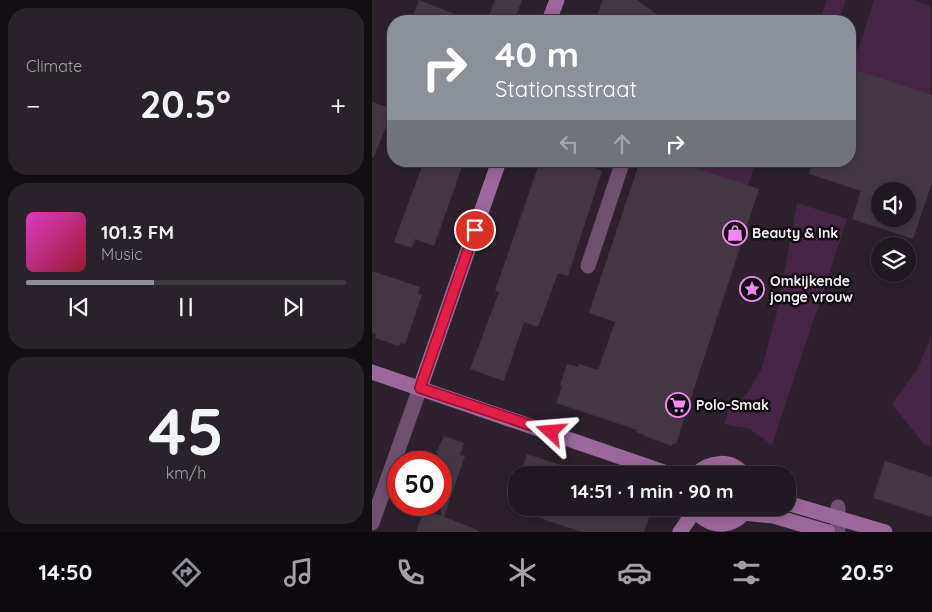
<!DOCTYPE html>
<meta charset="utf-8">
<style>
:root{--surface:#211921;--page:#29222a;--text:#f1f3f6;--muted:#a2a0a5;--line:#3e383f;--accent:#8c9099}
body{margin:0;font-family:Quicksand,sans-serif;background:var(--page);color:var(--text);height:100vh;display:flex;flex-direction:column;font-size:19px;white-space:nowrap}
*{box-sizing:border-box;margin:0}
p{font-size:16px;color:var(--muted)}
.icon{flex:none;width:28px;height:28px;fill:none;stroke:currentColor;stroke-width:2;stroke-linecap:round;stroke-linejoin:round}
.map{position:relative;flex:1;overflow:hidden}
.side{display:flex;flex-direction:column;gap:8px;padding:8px;background:#120e12;width:372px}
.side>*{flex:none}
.hud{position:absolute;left:15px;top:15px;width:469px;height:152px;border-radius:20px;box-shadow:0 2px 12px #0003,0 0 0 1px var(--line);background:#8c9099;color:#fff;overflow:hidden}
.tools{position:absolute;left:499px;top:182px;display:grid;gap:10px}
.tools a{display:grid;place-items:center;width:45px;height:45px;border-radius:50%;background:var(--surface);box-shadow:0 2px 12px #0003,0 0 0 1px var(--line);font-size:25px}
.speed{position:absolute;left:15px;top:451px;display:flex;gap:10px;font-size:25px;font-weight:700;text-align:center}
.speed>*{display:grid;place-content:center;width:65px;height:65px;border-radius:50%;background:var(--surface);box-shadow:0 2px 12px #0003,0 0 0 1px var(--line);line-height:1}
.speed .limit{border:8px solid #d22;background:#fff;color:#111}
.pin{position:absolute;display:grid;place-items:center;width:42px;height:42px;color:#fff;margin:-21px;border:2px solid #fff;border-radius:50%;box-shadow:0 1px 5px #0007}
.me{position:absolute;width:55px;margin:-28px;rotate:289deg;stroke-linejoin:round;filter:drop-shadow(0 0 4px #0008)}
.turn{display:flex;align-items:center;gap:18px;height:105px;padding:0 25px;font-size:22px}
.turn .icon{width:65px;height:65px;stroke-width:2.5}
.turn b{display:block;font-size:35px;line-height:42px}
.lanes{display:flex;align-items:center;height:48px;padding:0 25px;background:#0003;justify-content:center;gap:25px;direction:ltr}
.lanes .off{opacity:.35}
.big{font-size:38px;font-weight:800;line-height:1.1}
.side .widget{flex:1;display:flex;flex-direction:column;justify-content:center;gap:8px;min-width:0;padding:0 18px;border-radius:20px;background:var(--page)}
.side .dial{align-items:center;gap:0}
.dial b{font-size:65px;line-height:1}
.song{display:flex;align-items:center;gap:15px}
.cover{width:60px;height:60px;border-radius:8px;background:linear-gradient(135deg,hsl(310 70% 55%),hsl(350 70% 35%))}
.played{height:5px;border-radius:2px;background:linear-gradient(90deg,var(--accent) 40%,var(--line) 40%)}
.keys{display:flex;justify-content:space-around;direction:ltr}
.heat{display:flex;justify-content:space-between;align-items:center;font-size:28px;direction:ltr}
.trip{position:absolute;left:136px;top:466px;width:288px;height:50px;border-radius:20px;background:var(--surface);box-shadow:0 2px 12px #0003,0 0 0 1px var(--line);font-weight:800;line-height:50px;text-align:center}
.tab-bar{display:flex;height:80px;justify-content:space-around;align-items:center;background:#0d0a0d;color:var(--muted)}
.tab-bar .icon{width:35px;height:35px}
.tab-bar .selected{color:var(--accent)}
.tab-bar b{font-size:22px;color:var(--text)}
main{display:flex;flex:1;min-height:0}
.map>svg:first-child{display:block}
</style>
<main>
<section class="side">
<div class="widget"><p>Climate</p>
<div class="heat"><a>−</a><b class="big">20.5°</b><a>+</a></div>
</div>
<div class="widget">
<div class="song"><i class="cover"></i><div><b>101.3 FM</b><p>Music</p></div></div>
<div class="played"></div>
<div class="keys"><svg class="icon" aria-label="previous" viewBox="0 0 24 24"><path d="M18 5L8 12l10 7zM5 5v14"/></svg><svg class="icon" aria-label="pause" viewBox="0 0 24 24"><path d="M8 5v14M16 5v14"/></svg><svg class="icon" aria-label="next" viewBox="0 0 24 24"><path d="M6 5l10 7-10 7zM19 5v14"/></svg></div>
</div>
<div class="widget dial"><b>45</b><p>km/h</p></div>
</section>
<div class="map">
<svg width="560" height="532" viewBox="0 0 560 532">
<rect width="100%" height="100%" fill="#2c212c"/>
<g fill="#472547">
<polygon points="455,0 474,0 467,21 447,21"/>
<polygon points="502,0 542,0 559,6 559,95 478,68 478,47 486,50"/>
<polygon points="302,161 384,161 376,186"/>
<polygon points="425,203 475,219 475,220 400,445 378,429 352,424 357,408 375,394 389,370 405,312"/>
<polygon points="559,337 559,446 552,444 520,404 546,368"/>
</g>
<g fill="#433743" fill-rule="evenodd">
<polygon points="47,0 98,20 98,21 39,21"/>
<polygon points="123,0 150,0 142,21 115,21"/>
<polygon points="231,0 265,0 294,21 223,21"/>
<path d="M478,68l82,27v88l-19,56 -61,-20 9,-28 -52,-17 5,-13h36zM508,191h27v28h-27z"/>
<polygon points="0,102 21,109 2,157 0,157"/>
<polygon points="52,161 92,161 62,246 43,239 40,248 22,242"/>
<polygon points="168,161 182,161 202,168 205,161 225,161 223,168 230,171 196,276 186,273 166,327 152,322 132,381 98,369 127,292 123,291"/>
<polygon points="268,161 302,161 387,189 304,444 301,444 300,446 272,436 272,435 264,432 265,430 184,403 190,386 188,385 195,364 206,367 207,364 226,370 243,322 217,313"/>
<polygon points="0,271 48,287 46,294 50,295 33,344 28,343 27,346 3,338 4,334 0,333"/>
<polygon points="72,436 92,443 88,455 93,456 72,517 106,530 106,532 44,532 52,510 69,516 69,462 63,462 66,454 64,453"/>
<polygon points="155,454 210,472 210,475 148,475"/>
<polygon points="513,461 560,477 560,517 501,498"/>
<polygon points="147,508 280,508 272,532 210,532 146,511"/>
</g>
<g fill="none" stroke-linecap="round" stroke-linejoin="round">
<g stroke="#70506f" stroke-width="15">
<polyline points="216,266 251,161"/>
<polyline points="0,523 48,388"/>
<polyline points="466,532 466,507"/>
</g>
<g stroke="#9a6899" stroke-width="15">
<polyline points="177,21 185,0"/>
<polyline points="0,372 301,475"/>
<polyline points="48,388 127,161"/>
<path d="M323,475c14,-14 36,-17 49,0"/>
<polyline points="415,503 513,532"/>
<path d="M321,508c14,20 41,23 54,0"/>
<polyline points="371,513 401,516 456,532"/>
<polyline points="308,532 319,516 322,509"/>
</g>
</g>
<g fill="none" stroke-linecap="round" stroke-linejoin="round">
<defs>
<polyline id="route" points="103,230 48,388 179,432"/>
</defs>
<use href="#route" stroke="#92132f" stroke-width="12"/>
<use href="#route" stroke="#e11d48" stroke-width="9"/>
</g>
<defs>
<symbol id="shop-ring" viewBox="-11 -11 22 22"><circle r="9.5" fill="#110c11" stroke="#f38af1" stroke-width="1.5"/><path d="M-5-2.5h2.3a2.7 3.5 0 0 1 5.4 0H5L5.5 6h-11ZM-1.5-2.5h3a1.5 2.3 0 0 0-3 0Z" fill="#f38af1"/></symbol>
<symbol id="sight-ring" viewBox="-11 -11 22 22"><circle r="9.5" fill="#110c11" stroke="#f38af1" stroke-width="1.5"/><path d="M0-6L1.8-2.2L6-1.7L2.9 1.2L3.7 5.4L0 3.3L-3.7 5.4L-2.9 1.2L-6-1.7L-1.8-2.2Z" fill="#f38af1"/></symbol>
<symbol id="supermarket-ring" viewBox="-11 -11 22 22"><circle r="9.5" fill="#110c11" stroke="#f38af1" stroke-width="1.5"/><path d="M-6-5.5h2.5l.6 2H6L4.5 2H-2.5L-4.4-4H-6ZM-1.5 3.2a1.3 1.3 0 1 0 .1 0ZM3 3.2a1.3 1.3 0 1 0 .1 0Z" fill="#f38af1"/></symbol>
</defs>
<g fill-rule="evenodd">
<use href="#shop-ring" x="349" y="219" width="28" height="28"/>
<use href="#sight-ring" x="366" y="275" width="28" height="28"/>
<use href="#supermarket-ring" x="292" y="391" width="28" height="28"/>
</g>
<g text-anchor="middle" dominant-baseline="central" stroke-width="5" stroke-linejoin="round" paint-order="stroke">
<g font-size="14" font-weight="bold" fill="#f5edf4" stroke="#110c11" text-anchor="start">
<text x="380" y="233">Beauty &amp; Ink</text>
<text x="398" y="281">Omkijkende<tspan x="398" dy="16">jonge vrouw</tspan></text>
<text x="324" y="405">Polo-Smak</text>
</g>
</g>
</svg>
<div class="tools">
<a><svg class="icon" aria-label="sound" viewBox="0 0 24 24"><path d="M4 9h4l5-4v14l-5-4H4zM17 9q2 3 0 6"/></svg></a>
<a><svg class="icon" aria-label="layers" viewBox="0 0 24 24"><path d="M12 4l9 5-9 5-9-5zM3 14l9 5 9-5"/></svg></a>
</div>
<div class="speed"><div class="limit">50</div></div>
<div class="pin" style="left:103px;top:230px;background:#d93025"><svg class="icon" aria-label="arrive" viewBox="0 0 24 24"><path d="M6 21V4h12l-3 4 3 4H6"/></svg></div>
<svg class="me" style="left:179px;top:432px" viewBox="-20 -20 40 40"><path d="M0-17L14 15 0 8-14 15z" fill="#e11d48" stroke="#fff" stroke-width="4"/></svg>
<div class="trip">14:51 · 1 min · 90 m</div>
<div class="hud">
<div class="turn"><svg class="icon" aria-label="right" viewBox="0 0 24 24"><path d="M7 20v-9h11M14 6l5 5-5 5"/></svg><div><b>40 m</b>Stationsstraat</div></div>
<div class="lanes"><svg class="icon off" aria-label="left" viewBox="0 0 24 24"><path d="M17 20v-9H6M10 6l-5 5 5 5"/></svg><svg class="icon off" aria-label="ahead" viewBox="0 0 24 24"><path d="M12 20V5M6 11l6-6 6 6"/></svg><svg class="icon" aria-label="right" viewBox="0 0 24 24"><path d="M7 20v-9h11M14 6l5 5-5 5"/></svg></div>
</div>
</div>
</main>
<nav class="tab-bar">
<b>14:50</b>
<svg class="icon selected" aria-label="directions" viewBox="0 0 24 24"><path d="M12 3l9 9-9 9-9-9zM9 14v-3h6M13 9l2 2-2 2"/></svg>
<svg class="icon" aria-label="music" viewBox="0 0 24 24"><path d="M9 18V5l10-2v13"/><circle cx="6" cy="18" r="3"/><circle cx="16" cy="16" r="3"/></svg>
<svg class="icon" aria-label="phone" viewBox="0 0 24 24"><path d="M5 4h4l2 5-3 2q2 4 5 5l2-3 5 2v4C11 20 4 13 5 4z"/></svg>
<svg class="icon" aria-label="climate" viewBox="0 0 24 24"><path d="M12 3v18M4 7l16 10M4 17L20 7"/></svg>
<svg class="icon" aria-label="car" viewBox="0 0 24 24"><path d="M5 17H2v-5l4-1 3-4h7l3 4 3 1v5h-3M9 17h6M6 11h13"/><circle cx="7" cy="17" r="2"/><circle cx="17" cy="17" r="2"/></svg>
<svg class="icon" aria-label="filters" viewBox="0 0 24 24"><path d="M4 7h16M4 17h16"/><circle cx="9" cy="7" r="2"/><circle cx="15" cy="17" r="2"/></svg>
<b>20.5°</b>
</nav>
